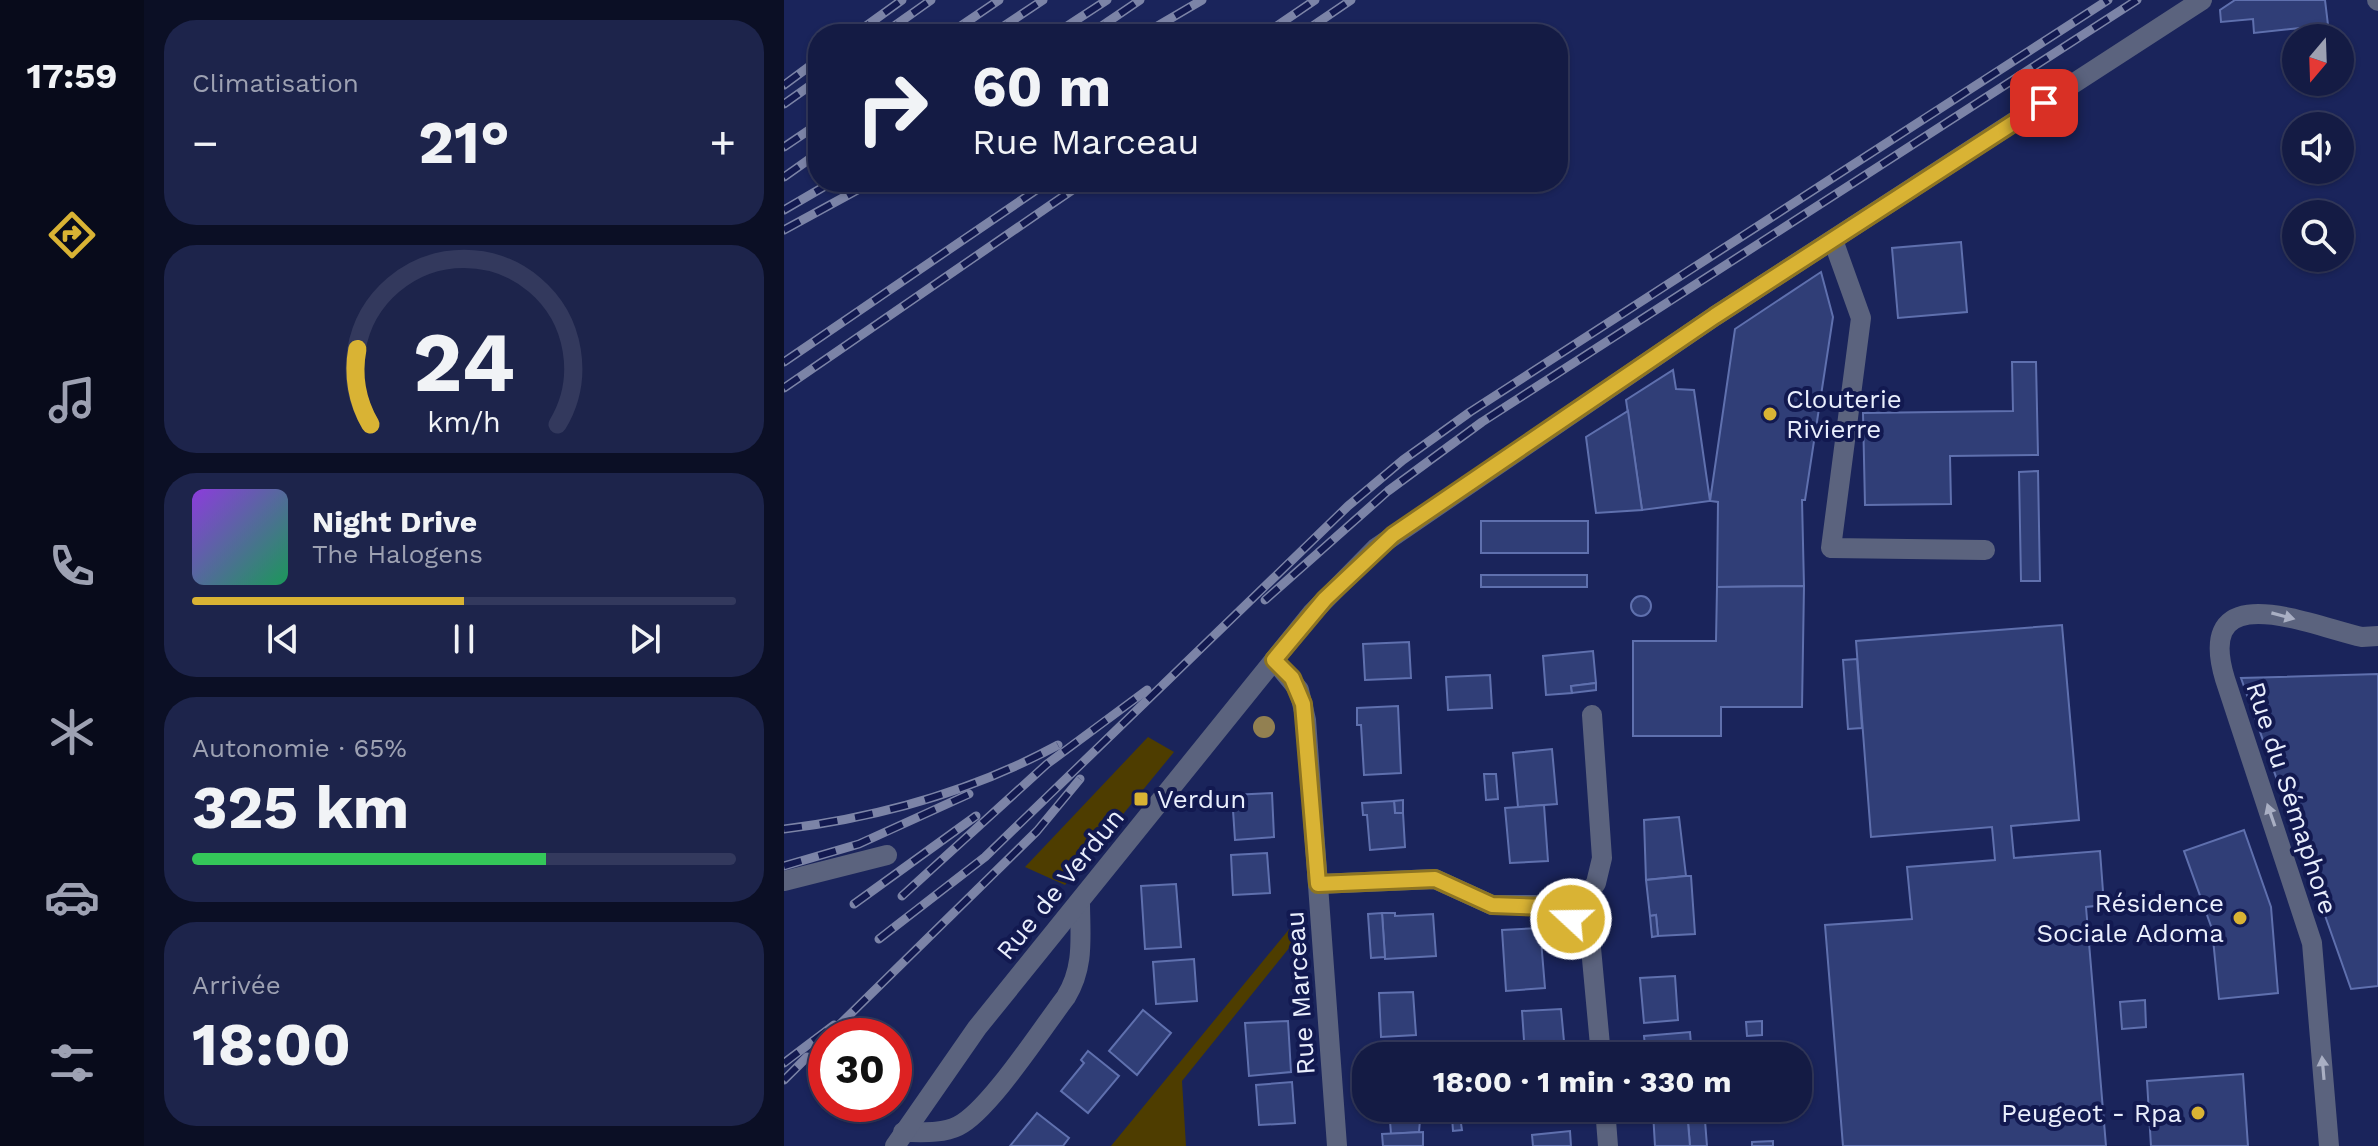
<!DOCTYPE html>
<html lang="fr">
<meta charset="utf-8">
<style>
:root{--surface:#141b44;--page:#1d244b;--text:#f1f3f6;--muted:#9da1b2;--line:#33395d;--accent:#d9b334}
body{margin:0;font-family:"Work Sans",sans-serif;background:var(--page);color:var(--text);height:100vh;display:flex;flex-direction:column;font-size:30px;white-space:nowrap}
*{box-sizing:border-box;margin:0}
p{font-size:26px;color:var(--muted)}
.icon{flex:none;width:44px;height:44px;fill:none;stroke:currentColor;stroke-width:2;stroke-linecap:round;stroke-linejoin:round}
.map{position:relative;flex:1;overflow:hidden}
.side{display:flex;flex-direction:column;gap:20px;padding:20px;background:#0b0f25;width:640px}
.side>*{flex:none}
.guide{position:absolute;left:24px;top:24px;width:760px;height:168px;border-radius:32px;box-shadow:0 2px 6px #0004,0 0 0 2px var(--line);background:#141b44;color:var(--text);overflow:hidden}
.needle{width:52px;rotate:199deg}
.buttons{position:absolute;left:1498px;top:24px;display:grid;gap:16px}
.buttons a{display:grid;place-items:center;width:72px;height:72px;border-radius:50%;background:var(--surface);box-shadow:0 2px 6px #0004,0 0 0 2px var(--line);font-size:40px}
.speed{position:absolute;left:24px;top:1018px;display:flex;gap:16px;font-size:40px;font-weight:700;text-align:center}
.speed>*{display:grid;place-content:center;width:104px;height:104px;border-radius:50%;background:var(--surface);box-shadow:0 2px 6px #0004,0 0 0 2px var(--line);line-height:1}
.speed .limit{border:12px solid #d22;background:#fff;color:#111}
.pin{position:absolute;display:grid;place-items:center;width:68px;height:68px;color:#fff;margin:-34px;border-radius:16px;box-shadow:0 4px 12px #0006}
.me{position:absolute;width:88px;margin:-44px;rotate:291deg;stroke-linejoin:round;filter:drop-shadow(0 0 6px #0008)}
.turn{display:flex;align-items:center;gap:28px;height:168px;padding:0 32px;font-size:36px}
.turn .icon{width:104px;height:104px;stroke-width:2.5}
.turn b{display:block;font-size:56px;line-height:68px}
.big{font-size:60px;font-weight:700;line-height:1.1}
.side .card{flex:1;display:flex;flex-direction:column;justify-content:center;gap:12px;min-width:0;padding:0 28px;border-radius:32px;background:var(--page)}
.side .dial{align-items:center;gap:0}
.dial svg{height:208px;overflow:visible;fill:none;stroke:var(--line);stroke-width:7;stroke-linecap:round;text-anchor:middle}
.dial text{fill:var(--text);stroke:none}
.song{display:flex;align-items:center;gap:24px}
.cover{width:96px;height:96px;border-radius:12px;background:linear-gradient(135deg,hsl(270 70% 55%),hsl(150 70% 35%))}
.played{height:8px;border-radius:4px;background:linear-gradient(90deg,var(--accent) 50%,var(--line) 50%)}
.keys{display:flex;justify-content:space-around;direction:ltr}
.heat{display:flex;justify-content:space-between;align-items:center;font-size:44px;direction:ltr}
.charge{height:12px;border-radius:6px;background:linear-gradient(90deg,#34c759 65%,var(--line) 0)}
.trip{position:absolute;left:568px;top:1042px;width:460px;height:80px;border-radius:32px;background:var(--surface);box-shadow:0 2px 6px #0004,0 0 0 2px var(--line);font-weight:700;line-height:80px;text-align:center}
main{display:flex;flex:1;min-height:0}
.tab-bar{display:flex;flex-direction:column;width:144px;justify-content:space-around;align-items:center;background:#080b1b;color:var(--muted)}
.tab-bar .icon{width:56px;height:56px}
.tab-bar .active{color:var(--accent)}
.tab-bar b{font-size:36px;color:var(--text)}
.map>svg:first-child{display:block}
</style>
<main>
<nav class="tab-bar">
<b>17:59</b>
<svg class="icon active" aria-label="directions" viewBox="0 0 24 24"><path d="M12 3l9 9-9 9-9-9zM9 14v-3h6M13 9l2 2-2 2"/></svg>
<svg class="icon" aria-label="music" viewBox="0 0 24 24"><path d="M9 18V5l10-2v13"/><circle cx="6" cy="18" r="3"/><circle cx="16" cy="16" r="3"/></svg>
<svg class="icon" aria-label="phone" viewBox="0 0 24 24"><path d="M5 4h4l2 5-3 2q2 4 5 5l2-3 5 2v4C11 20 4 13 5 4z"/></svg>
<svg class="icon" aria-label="climate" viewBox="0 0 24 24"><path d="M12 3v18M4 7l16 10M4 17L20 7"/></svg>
<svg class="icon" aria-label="car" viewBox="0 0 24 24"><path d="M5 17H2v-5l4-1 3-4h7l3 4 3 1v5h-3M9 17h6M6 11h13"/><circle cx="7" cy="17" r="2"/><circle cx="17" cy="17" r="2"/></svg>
<svg class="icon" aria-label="filters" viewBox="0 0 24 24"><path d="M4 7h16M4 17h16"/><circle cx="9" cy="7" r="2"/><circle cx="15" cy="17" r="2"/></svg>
</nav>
<section class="side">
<div class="card"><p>Climatisation</p>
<div class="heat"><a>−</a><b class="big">21°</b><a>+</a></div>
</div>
<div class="card dial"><svg viewBox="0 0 100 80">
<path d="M14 69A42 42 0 1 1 86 69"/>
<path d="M14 69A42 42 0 0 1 9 40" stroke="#d9b334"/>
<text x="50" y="56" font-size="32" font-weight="700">24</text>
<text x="50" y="72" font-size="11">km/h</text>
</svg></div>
<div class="card">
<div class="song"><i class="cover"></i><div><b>Night Drive</b><p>The Halogens</p></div></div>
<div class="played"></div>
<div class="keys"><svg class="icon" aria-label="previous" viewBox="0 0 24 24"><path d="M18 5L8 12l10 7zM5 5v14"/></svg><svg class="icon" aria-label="pause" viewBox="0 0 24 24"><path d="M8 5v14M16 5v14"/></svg><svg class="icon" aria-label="next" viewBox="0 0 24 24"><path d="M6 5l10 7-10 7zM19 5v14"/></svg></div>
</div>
<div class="card"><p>Autonomie · 65%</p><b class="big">325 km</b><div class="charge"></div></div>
<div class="card"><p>Arrivée</p><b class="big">18:00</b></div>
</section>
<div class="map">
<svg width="1594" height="1146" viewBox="0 0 1594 1146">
<rect width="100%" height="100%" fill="#1a245b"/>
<g fill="#4e3d00">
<polygon points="364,737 390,752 281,885 241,867"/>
<polygon points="516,916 518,932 398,1081 402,1146 327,1146"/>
</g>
<g fill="#303e77" stroke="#5f70ae" stroke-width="2">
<polygon points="1451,0 1541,0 1544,25 1470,33 1469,19 1437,22 1436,10"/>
<polygon points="1177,242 1183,312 1114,318 1108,248"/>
<polygon points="1037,272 1049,317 1021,500 1018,500 1020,586 933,587 934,502 926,501 951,329"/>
<polygon points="1228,362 1252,362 1254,455 1166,456 1167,504 1081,505 1079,413 1229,411"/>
<polygon points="889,370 892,389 910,390 926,501 858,510 842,400"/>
<polygon points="844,411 858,510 812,513 802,437"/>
<polygon points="1254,471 1256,581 1237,581 1235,472"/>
<rect x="697" y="521" width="107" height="32"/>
<rect x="697" y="575" width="106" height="12"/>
<polygon points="1020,586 1018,707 937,707 937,736 849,736 849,641 932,641 933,587"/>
<circle cx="857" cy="606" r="10"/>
<polygon points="1278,625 1295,820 1227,826 1230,858 1316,851 1320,905 1302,907 1322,1146 1059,1146 1041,925 1128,919 1123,867 1211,860 1208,827 1087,837 1072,641"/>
<polygon points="625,642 627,678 581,680 579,644"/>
<polygon points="809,651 812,683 787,686 788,693 762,695 759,656"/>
<polygon points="1073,659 1078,728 1064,729 1059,660"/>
<polygon points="1594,674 1594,986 1567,989 1457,678"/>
<polygon points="706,675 708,708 664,710 662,677"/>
<polygon points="812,683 812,690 788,693 787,686"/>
<polygon points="614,706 617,773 580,775 577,725 573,725 573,708"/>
<polygon points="768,749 773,804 734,807 729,753"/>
<polygon points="700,774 712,774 714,799 702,800"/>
<polygon points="488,793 490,837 451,840 448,795"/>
<polygon points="619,800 619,813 611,813 610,801"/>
<polygon points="610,801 611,813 619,813 621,847 586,850 583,815 579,815 578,803"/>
<polygon points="760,805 764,861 726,863 721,808"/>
<polygon points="895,817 902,876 862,880 860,820"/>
<polygon points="1460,830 1487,907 1494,993 1435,999 1428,929 1400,851"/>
<polygon points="483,853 486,893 449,895 447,855"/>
<polygon points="902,876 907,876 911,934 874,936 872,915 866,916 862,880"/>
<polygon points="392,884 397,947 361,949 357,886"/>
<polygon points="598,913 611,913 611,916 649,914 652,956 601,959"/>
<polygon points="598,913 601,957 587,958 584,914"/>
<polygon points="872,915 874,936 868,937 866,916"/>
<polygon points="756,928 761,988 722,991 718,930"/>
<polygon points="410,959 413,1001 372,1004 369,962"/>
<polygon points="891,976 894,1020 860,1023 856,978"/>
<polygon points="629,992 632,1035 597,1037 595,993"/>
<polygon points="1361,1000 1362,1027 1338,1029 1336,1002"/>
<polygon points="777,1009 781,1052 741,1055 738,1011"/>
<polygon points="359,1010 387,1033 353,1075 325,1051"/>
<polygon points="504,1021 507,1072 465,1076 461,1023"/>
<polygon points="978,1021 978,1035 963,1036 962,1022"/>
<polygon points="906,1032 908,1056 862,1056 860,1036"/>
<polygon points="304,1051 335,1076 304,1113 277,1091 300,1063 297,1060"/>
<polygon points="1459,1074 1464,1146 1367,1146 1363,1081"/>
<polygon points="508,1082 511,1123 475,1125 472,1085"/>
<polygon points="597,1108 637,1108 635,1132 607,1134 606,1121 597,1121"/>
<polygon points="920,1108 923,1146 906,1146 903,1110"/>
<polygon points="903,1110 906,1146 871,1146 869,1112"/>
<polygon points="253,1113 285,1138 279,1146 226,1146"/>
<polygon points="668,1117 676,1117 678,1130 669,1131"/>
<polygon points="786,1131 787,1146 749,1146 748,1135"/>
<polygon points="639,1132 639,1146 599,1146 598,1134"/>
<polygon points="989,1141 989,1146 968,1146 968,1142"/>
</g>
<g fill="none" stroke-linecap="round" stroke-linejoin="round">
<g stroke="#5b637e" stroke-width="20">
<polyline points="1593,0 1594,1"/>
<polyline points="1049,240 1077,318 1047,548 1201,550"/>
<polyline points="490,660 515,690 522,720 553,1146"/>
<polyline points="0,881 103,855"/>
<polyline points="534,884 651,879 708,905 752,905 776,912 796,929 807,948 817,1056"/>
<polyline points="787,919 812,883 818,858 808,715"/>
<polyline points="821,1108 824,1146"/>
<path d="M119,1132c18,0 39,2 55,-6 31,-15 85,-99 108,-129 19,-31 14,-61 14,-96"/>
<polyline points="111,1146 193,1028 528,613 592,548 931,316 1418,0"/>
<path d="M1545,1146l-17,-203 -87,-264c-32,-106 87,-53 137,-42l16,-1"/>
</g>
<defs>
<g id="rail">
<polyline points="71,34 118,0"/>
<polyline points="99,34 147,0"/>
<polyline points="165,34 215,0"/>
<polyline points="208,34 259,0"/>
<polyline points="271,34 323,0"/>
<polyline points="306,34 356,0"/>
<polyline points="360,34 418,0"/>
<polyline points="481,34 531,0"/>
<polyline points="517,34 567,0"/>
<polyline points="0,85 34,60"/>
<polyline points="0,104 34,80"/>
<polyline points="0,147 34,124"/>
<polyline points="0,177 34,153"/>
<polyline points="0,210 48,182"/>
<polyline points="0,230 88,182"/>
<polyline points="0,362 264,182"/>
<polyline points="0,388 300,182"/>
<polyline points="481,600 604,491 698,422 1353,0"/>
<path d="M0,829c96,-12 189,-38 274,-84"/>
<polyline points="0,866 75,844 185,794"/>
<polyline points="118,896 263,764 363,690"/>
<polyline points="70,904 192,816"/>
<polyline points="95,939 201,857 564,506 619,460 686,412 1324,0"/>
<polyline points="44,1036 253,831 296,779"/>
<polyline points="0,1063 50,1025"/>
<polyline points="0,1080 23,1057"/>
</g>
</defs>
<use href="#rail" stroke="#7c84a7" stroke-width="9"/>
<use href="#rail" stroke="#121950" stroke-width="6" stroke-dasharray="18" stroke-linecap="butt"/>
</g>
<circle fill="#928051" cx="480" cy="727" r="11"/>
<defs><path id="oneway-solid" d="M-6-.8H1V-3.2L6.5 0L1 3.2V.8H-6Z" transform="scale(2)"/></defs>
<g fill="#a9afc3">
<use href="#oneway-solid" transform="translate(1499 616) rotate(15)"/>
<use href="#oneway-solid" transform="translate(1487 815) rotate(-109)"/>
<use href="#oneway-solid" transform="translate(1539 1068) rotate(-95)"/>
</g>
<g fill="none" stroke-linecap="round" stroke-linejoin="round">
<defs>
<polyline id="route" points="787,919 763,907 708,905 651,879 534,884 519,704 508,678 490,660 541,599 609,535 931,316 1260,103"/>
</defs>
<use href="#route" stroke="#8d7422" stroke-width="20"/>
<use href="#route" stroke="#d9b334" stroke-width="14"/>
</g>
<g fill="#d9b334" stroke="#121950" stroke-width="3">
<circle cx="986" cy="414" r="8"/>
<rect x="349" y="791" width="16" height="16" rx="4"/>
<circle cx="1456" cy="918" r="8"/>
<circle cx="1414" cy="1113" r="8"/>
</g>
<g text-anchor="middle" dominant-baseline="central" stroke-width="8" stroke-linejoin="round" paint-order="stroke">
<g font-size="26" fill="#e9eefc" stroke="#121950" text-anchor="start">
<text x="1002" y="399">Clouterie<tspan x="1002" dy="30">Rivierre</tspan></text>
<text x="373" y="799">Verdun</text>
<text x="1440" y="903" text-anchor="end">Résidence<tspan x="1440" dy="30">Sociale Adoma</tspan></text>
<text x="1398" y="1113" text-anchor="end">Peugeot - Rpa</text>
</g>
<g font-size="26" fill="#e9eefc" stroke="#121950">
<text transform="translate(1508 798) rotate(72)">Rue du Sémaphore</text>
<text transform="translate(276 884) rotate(-51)">Rue de Verdun</text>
<text transform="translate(516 993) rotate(-94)">Rue Marceau</text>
</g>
</g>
</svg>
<div class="buttons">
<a><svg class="needle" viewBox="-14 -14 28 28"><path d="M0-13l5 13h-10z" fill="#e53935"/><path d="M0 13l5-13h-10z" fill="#9da1b2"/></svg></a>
<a><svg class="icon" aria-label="sound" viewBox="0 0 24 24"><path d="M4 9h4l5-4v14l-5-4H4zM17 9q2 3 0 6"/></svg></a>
<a><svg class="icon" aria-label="search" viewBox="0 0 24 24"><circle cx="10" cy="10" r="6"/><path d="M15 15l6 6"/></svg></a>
</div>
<div class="speed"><div class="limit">30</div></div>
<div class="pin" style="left:1260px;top:103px;background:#d93025"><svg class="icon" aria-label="arrive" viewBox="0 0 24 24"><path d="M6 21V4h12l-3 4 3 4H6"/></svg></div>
<svg class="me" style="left:787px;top:919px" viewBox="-20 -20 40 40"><circle r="17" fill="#d9b334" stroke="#fff" stroke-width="3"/><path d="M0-11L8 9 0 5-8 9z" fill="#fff"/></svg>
<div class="trip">18:00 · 1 min · 330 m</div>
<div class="guide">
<div class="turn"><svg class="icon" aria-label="right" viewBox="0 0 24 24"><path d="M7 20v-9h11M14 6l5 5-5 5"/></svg><div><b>60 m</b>Rue Marceau</div></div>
</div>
</div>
</main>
